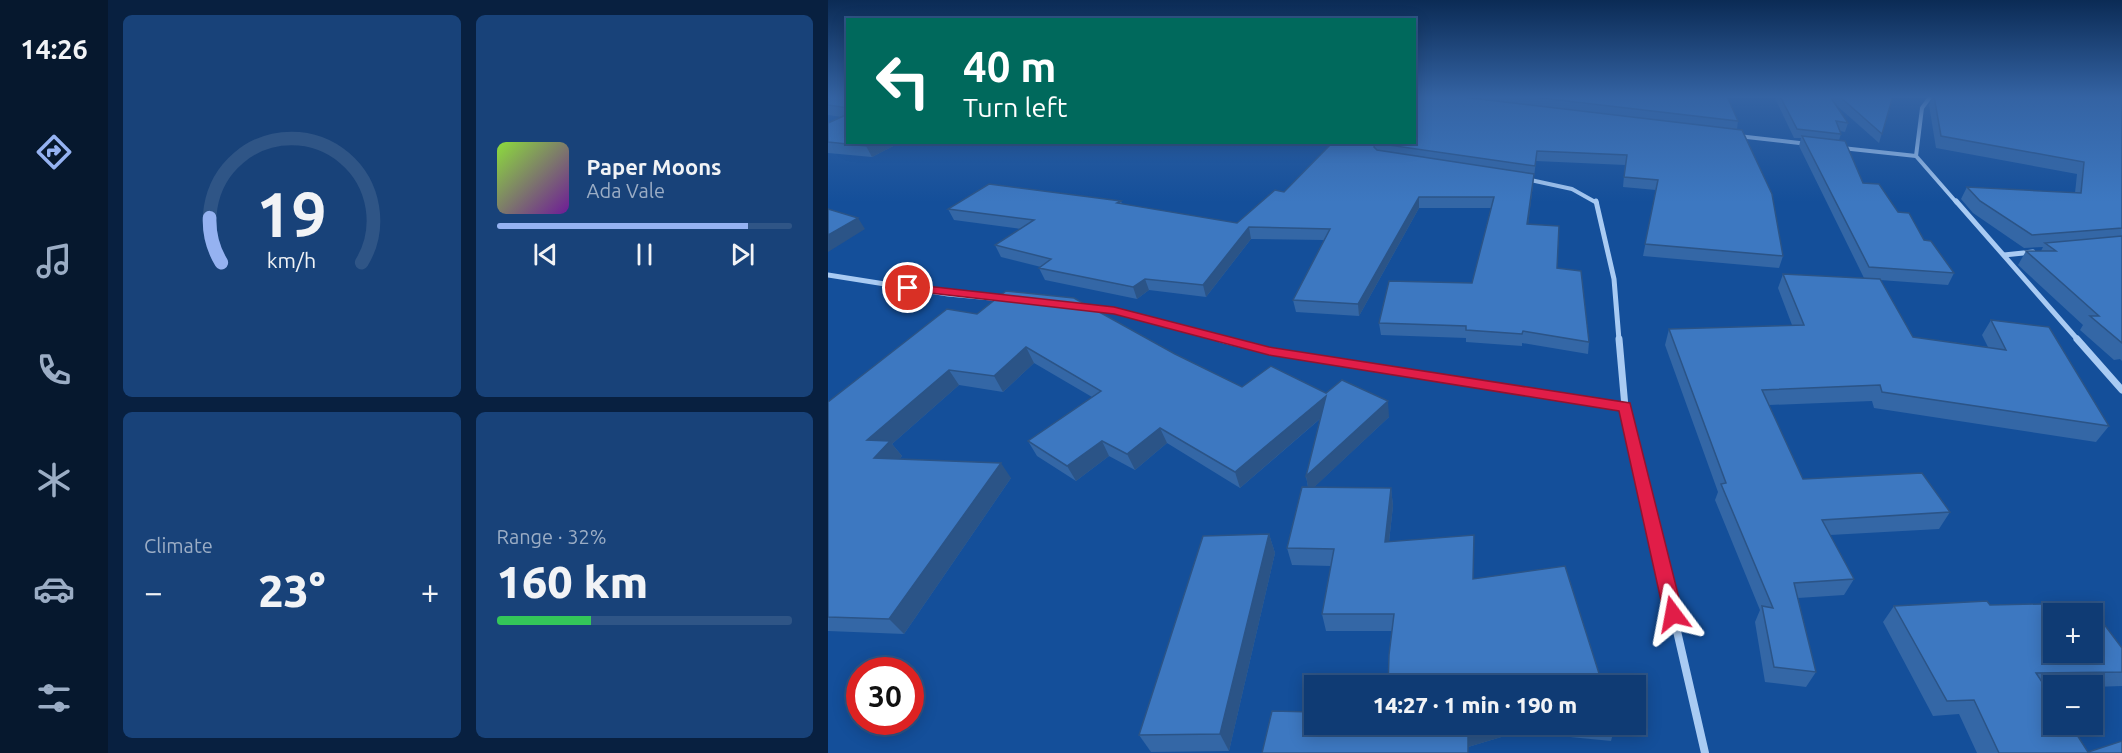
<!DOCTYPE html>
<meta charset="utf-8">
<style>
:root{--surface:#0f3b74;--page:#184279;--text:#f1f3f6;--muted:#9badc5;--line:#2f5586;--accent:#95b2f1}
body{margin:0;font-family:Ubuntu,sans-serif;background:var(--page);color:var(--text);height:100vh;display:flex;flex-direction:column;font-size:22px;white-space:nowrap}
*{box-sizing:border-box;margin:0}
p{font-size:20px;color:var(--muted)}
.icon{flex:none;width:33px;height:33px;fill:none;stroke:currentColor;stroke-width:2;stroke-linecap:round;stroke-linejoin:round}
.map{position:relative;flex:1;overflow:hidden}
.drawer{display:flex;flex-direction:column;gap:15px;padding:15px;background:#082040;width:720px}
.drawer>*{flex:none}
.guide{position:absolute;left:18px;top:18px;width:570px;height:126px;border-radius:0px;box-shadow:0 3px 15px #0003,0 0 0 2px var(--line);background:#00695c;color:#fff;overflow:hidden}
.tools{position:absolute;left:1215px;top:603px;display:grid;gap:12px}
.tools a{display:grid;place-items:center;width:60px;height:60px;border-radius:0px;background:var(--surface);box-shadow:0 3px 15px #0003,0 0 0 2px var(--line);font-size:30px}
.speed{position:absolute;left:18px;top:657px;display:flex;gap:12px;font-size:30px;font-weight:700;text-align:center}
.speed>*{display:grid;place-content:center;width:78px;height:78px;border-radius:50%;background:var(--surface);box-shadow:0 3px 15px #0003,0 0 0 2px var(--line);line-height:1}
.speed .limit{border:9px solid #d22;background:#fff;color:#111}
.pin{position:absolute;display:grid;place-items:center;width:51px;height:51px;color:#fff;margin:-26px;border:3px solid #fff;border-radius:50%;box-shadow:0 2px 6px #0007}
.me{position:absolute;width:66px;margin:-33px;rotate:347deg;stroke-linejoin:round;filter:drop-shadow(0 0 4px #0008)}
.turn{display:flex;align-items:center;gap:21px;height:126px;padding:0 18px;font-size:27px}
.turn .icon{width:78px;height:78px;stroke-width:2.5}
.turn b{display:block;font-size:42px;line-height:51px}
.big{font-size:45px;font-weight:800;line-height:1.1}
.drawer .tile{flex:1;display:flex;flex-direction:column;justify-content:center;gap:9px;min-width:0;padding:0 21px;border-radius:9px;background:var(--page)}
.drawer .dial{align-items:center;gap:0}
.dial svg{height:156px;overflow:visible;fill:none;stroke:var(--line);stroke-width:7;stroke-linecap:round;text-anchor:middle}
.dial text{fill:var(--text);stroke:none}
.song{display:flex;align-items:center;gap:18px}
.cover{width:72px;height:72px;border-radius:9px;background:linear-gradient(135deg,hsl(90 70% 55%),hsl(280 70% 35%))}
.played{height:6px;border-radius:3px;background:linear-gradient(90deg,var(--accent) 85%,var(--line) 85%)}
.keys{display:flex;justify-content:space-around;direction:ltr}
.heat{display:flex;justify-content:space-between;align-items:center;font-size:33px;direction:ltr}
.charge{height:9px;border-radius:4px;background:linear-gradient(90deg,#34c759 32%,var(--line) 0)}
.drawer .tiles{flex:1;display:grid;gap:15px;grid-template-columns:repeat(2,1fr)}
.trip{position:absolute;left:476px;top:675px;width:342px;height:60px;border-radius:0px;background:var(--surface);box-shadow:0 3px 15px #0003,0 0 0 2px var(--line);font-weight:800;line-height:60px;text-align:center}
main{display:flex;flex:1;min-height:0}
.tabs{display:flex;flex-direction:column;width:108px;justify-content:space-around;align-items:center;background:#06182e;color:var(--muted)}
.tabs .icon{width:42px;height:42px}
.tabs .active{color:var(--accent)}
.tabs b{font-size:27px;color:var(--text)}
.map>svg:first-child{display:block}
</style>
<main>
<nav class="tabs">
<b>14:26</b>
<svg class="icon active" aria-label="directions" viewBox="0 0 24 24"><path d="M12 3l9 9-9 9-9-9zM9 14v-3h6M13 9l2 2-2 2"/></svg>
<svg class="icon" aria-label="music" viewBox="0 0 24 24"><path d="M9 18V5l10-2v13"/><circle cx="6" cy="18" r="3"/><circle cx="16" cy="16" r="3"/></svg>
<svg class="icon" aria-label="phone" viewBox="0 0 24 24"><path d="M5 4h4l2 5-3 2q2 4 5 5l2-3 5 2v4C11 20 4 13 5 4z"/></svg>
<svg class="icon" aria-label="climate" viewBox="0 0 24 24"><path d="M12 3v18M4 7l16 10M4 17L20 7"/></svg>
<svg class="icon" aria-label="car" viewBox="0 0 24 24"><path d="M5 17H2v-5l4-1 3-4h7l3 4 3 1v5h-3M9 17h6M6 11h13"/><circle cx="7" cy="17" r="2"/><circle cx="17" cy="17" r="2"/></svg>
<svg class="icon" aria-label="filters" viewBox="0 0 24 24"><path d="M4 7h16M4 17h16"/><circle cx="9" cy="7" r="2"/><circle cx="15" cy="17" r="2"/></svg>
</nav>
<section class="drawer">
<div class="tiles">
<div class="tile dial"><svg viewBox="0 0 100 80">
<path d="M14 69A42 42 0 1 1 86 69"/>
<path d="M14 69A42 42 0 0 1 8 46" stroke="#95b2f1"/>
<text x="50" y="56" font-size="32" font-weight="700">19</text>
<text x="50" y="72" font-size="11">km/h</text>
</svg></div>
<div class="tile">
<div class="song"><i class="cover"></i><div><b>Paper Moons</b><p>Ada Vale</p></div></div>
<div class="played"></div>
<div class="keys"><svg class="icon" aria-label="previous" viewBox="0 0 24 24"><path d="M18 5L8 12l10 7zM5 5v14"/></svg><svg class="icon" aria-label="pause" viewBox="0 0 24 24"><path d="M8 5v14M16 5v14"/></svg><svg class="icon" aria-label="next" viewBox="0 0 24 24"><path d="M6 5l10 7-10 7zM19 5v14"/></svg></div>
</div>
<div class="tile"><p>Climate</p>
<div class="heat"><a>−</a><b class="big">23°</b><a>+</a></div>
</div>
<div class="tile"><p>Range · 32%</p><b class="big">160 km</b><div class="charge"></div></div>
</div>
</section>
<div class="map">
<svg width="1294" height="753" viewBox="0 0 1294 753">
<rect width="100%" height="100%" fill="#144f9a"/>
<g fill="none" stroke-linecap="round" stroke-linejoin="round">
<g stroke="#a9cbf3" stroke-width="4">
<polyline points="1103,96 1094,108 1088,156 1129,203"/>
<polyline points="910,136 980,144"/>
<polyline points="1014,148 1088,156"/>
<polyline points="698,179 744,189 769,203"/>
</g>
<g stroke="#a9cbf3" stroke-width="5">
<polyline points="768,201 786,279 791,340"/>
<polyline points="1128,201 1250,340"/>
<polyline points="1176,255 1205,252"/>
<polyline points="0,275 120,294 174,299"/>
<polyline points="259,308 286,311 399,340"/>
</g>
<g stroke="#a9cbf3" stroke-width="7">
<polyline points="393,339 441,351 797,407"/>
<polyline points="791,339 797,407 823,520"/>
<polyline points="1249,339 1294,390"/>
</g>
<polyline stroke="#a9cbf3" stroke-width="8" points="823,518 877,753"/>
</g>
<g fill="#3467a6">
<polygon points="0,96 20,96 20,142 73,142 44,157 0,153 0,123 14,117 0,115"/>
<polygon points="586,96 899,96 910,121 909,129 955,256 951,268 815,256 828,190 795,187 797,165 708,161 700,224 729,268 761,342 760,354 694,343 694,346 638,342 638,338 553,335 551,323 644,283 663,208 591,208 531,316 468,312 465,300 496,240 423,239 378,297 321,290 309,299 217,280 211,268 213,267 173,257 167,245 193,229 126,220 120,209 293,201 294,204 409,223 456,192"/>
<polygon points="946,96 1065,96 1051,143 1007,104 1020,123 1017,132 1012,131 1013,134 1011,140 1035,183 1070,212 1126,273 1120,285 1052,280 1085,337 1160,347 1154,335 1163,320 1281,426 1268,442 1046,408 1044,401 941,405 975,479 1122,512 1111,529 1002,535 1026,579 1016,595 970,598 988,672 978,687 937,682 927,622 932,610 887,500 890,492 837,345 841,329 964,325 950,288 955,274 1036,278 971,146 973,138 966,138"/>
<polygon points="1105,96 1294,96 1294,361 1292,359 1286,360 1252,330 1255,325 1190,265 1198,251 1213,251 1215,247 1196,248 1145,213 1133,199 1139,187 1247,193 1249,174 1108,148 1101,105"/>
<polygon points="119,309 347,354 414,387 498,393 561,417 486,487 563,488 565,506 561,542 646,535 564,631 498,631 494,614 503,566 464,565 459,548 480,487 478,476 492,419 412,488 339,443 307,470 281,456 248,481 209,456 200,441 264,397 206,363 175,392 131,385 64,444 74,456 71,459 183,478 76,634 0,631 0,402"/>
<polygon points="441,534 447,553 401,751 323,752 311,735"/>
<polygon points="1162,605 1294,648 1294,686 1264,687 1264,686 1226,686 1226,688 1217,688 1260,752 1294,753 1149,753 1131,714 1105,716 1055,622 1066,606"/>
<polygon points="486,724 787,724 787,726 783,741 690,732 640,747"/>
</g>
<g fill="#2b5487">
<polygon points="45,142 73,142 44,157 38,146"/>
<polygon points="706,174 705,184 699,235 699,224"/>
<polygon points="591,197 591,208 531,316 530,304"/>
<polygon points="30,218 37,229 0,252 0,235"/>
<polygon points="421,227 423,239 378,297 375,285"/>
<polygon points="317,279 321,290 309,299 305,287"/>
<polygon points="198,347 206,363 175,392 166,376"/>
<polygon points="121,370 131,385 64,444 74,456 59,474 46,458 39,440"/>
<polygon points="498,396 501,411 412,488 407,472"/>
<polygon points="560,401 561,417 481,492 478,476"/>
<polygon points="332,428 339,443 307,470 299,454"/>
<polygon points="274,441 281,456 248,481 239,466"/>
<polygon points="173,463 183,478 76,634 61,619"/>
<polygon points="563,488 565,506 559,559 557,542"/>
<polygon points="441,534 447,553 401,751 392,734"/>
<polygon points="665,724 690,724 690,732 640,747 640,753 640,732"/>
</g>
<g fill="#3d78c1" stroke="#2b5487" stroke-width="1.5" fill-rule="evenodd">
<polygon points="0,96 20,96 20,108 0,105"/>
<polygon points="586,96 625,96 914,130 944,194 955,256 817,244 830,180 796,177 799,155 709,151 707,166 547,143 546,147 549,150 706,174 699,224 731,226 729,268 753,271 761,342 695,331 694,334 638,330 638,326 551,323 561,281 644,283 666,197 591,197 530,304 465,300 502,229 421,227 375,285 317,279 305,287 211,268 223,259 167,245 206,220 120,209 161,184 293,201 289,203 409,223 447,190 456,192 505,142 586,142"/>
<polygon points="696,96 899,96 910,121"/>
<polygon points="952,96 1005,96 1003,98 1020,123 1008,121 1013,134 969,129"/>
<polygon points="1011,96 1065,96 1054,134"/>
<polygon points="1106,96 1294,96 1294,228 1204,235 1152,201 1139,187 1253,193 1256,162 1113,136"/>
<polygon points="20,114 20,142 45,142 38,146 0,142 0,123"/>
<polygon points="974,136 1017,141 1035,183 1051,184 1070,212 1081,213 1096,240 1103,241 1126,273 1041,267"/>
<polygon points="0,209 30,218 0,235"/>
<polygon points="1294,236 1294,343 1262,316 1271,316 1198,251 1228,251 1217,243"/>
<polygon points="955,274 1052,279 1085,337 1178,350 1163,320 1221,327 1281,426 1054,392 1052,385 934,390 975,479 1094,473 1122,512 994,520 1026,579 966,583 988,672 946,667 934,606 945,608 893,484 898,483 841,329 976,325"/>
<polygon points="178,291 246,298 347,354 414,387 443,366 498,393 514,380 560,401 478,476 498,396 407,472 332,428 299,454 274,441 239,466 200,441 273,391 198,347 166,376 121,370 39,440 62,441 46,458 173,463 61,619 0,617 0,402 119,309 149,314"/>
<polygon points="474,487 563,488 557,542 646,535 645,579 737,566 775,686 560,686 561,655 566,614 494,614 506,549 459,548"/>
<polygon points="441,534 392,734 311,735 375,536"/>
<path d="M1159,601l3,4 98,-2 34,45v24l-86,1 18,27v24h16l18,28 34,-11v12h-123l-25,-53 -27,1 -53,-95zM1226,614h38v38h-38z"/>
<polygon points="444,711 486,712 486,724 665,724 640,732 640,753 434,753"/>
</g>
<linearGradient id="sky" x2="0" y2="1"><stop stop-color="#0b2b55"/><stop offset="0.48" stop-color="#3463a3"/><stop offset="1" stop-color="#3463a3" stop-opacity="0"/></linearGradient>
<rect width="1294" height="202" fill="url(#sky)"/>
<polygon fill="#e11d48" stroke="#92132f" stroke-width="1.5" points="80,284 286,307 441,347 802,403 855,614 852,620 845,623 838,620 836,614 791,411 441,355 286,314 76,290 76,285"/>
</svg>
<div class="tools">
<a>+</a>
<a>−</a>
</div>
<div class="speed"><div class="limit">30</div></div>
<div class="pin" style="left:80px;top:288px;background:#d93025"><svg class="icon" aria-label="arrive" viewBox="0 0 24 24"><path d="M6 21V4h12l-3 4 3 4H6"/></svg></div>
<svg class="me" style="left:845px;top:614px" viewBox="-20 -20 40 40"><path d="M0-17L14 15 0 8-14 15z" fill="#e11d48" stroke="#fff" stroke-width="4"/></svg>
<div class="trip">14:27 · 1 min · 190 m</div>
<div class="guide">
<div class="turn"><svg class="icon" aria-label="left" viewBox="0 0 24 24"><path d="M17 20v-9H6M10 6l-5 5 5 5"/></svg><div><b>40 m</b>Turn left</div></div>
</div>
</div>
</main>
